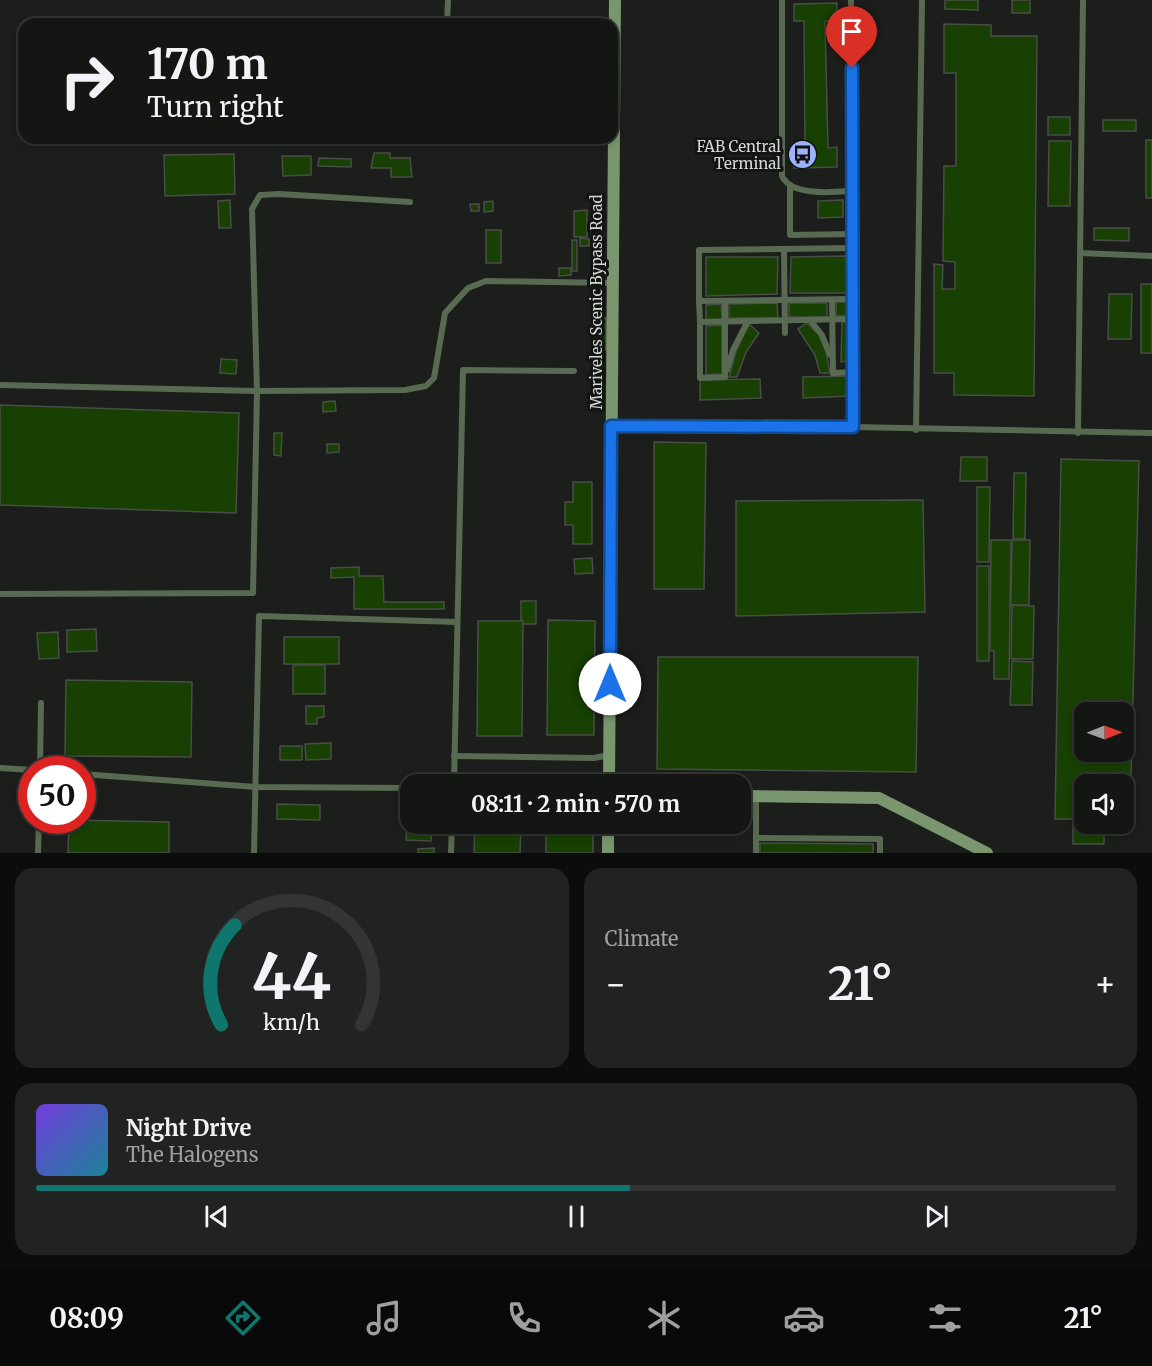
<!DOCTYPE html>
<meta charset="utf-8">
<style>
:root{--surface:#141614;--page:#212322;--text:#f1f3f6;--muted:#9d9fa0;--line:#333534;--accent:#0f766e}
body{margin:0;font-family:Merriweather,serif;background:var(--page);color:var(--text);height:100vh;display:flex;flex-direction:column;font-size:22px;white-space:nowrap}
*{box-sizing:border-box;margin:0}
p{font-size:20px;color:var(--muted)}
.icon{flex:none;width:33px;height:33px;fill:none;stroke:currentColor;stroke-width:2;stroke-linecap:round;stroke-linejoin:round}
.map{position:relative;height:853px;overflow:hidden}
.drawer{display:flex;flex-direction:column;gap:15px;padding:15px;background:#0b0c0b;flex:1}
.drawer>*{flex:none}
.top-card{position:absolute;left:18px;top:18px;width:600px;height:126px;border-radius:18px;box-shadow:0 3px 9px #0003,0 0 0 2px var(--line);background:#141614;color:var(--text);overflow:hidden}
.needle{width:39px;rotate:89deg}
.buttons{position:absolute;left:1074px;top:702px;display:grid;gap:12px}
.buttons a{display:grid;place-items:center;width:60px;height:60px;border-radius:12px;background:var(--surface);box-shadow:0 3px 9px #0003,0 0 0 2px var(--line);font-size:30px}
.speed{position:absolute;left:18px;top:756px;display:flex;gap:12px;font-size:30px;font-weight:700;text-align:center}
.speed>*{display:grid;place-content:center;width:78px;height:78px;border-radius:50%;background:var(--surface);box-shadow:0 3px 9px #0003,0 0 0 2px var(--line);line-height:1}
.speed .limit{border:9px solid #d22;background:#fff;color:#111}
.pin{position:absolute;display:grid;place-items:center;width:51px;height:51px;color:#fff;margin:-62px -26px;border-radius:50% 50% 50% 0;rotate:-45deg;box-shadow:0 0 6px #0007}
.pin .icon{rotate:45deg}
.me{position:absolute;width:66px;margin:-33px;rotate:0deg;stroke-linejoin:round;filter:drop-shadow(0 0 4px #0008)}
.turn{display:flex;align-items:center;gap:21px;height:126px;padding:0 30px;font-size:27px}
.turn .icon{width:78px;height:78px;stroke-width:2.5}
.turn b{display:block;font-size:42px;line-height:51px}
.big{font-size:45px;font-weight:700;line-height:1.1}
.drawer .widget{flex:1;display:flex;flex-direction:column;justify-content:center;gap:9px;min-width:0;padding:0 21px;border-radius:18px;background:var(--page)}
.drawer .dial{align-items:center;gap:0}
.dial svg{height:156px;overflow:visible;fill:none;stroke:var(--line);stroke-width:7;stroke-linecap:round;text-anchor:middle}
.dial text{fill:var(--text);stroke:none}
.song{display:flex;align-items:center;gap:18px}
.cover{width:72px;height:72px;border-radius:9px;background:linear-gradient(135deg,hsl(260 70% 55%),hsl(190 70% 35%))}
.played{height:6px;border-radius:3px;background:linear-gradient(90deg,var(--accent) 55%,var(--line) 55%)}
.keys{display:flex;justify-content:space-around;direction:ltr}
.heat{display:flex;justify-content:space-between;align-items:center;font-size:33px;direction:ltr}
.drawer .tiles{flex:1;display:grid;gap:15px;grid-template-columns:1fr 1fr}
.widget:last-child{grid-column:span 2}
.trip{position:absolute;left:400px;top:774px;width:351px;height:60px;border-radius:18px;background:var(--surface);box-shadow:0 3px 9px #0003,0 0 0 2px var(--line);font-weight:700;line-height:60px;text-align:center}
.tab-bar{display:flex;height:96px;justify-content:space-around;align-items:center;background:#080908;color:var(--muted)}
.tab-bar .icon{width:42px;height:42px}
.tab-bar .selected{color:var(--accent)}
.tab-bar b{font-size:27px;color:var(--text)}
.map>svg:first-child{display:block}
</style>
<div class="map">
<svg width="1152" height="853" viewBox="0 0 1152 853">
<rect width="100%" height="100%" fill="#1b1e1a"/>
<g fill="#174002" stroke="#494d48" stroke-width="1.5" fill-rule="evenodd">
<polygon points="945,0 978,0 978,10 945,9"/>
<rect x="1012" y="0" width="18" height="13"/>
<polygon points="837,3 836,21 825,21 828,148 837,147 837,167 794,168 795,150 805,150 804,21 794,21 794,4"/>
<polygon points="944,24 991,25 991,36 1037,36 1034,396 954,395 954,373 934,373 934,264 943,265 942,289 955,289 955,262 943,261 944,166 956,166 956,73 944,73"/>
<rect x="1048" y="117" width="22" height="18"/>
<rect x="1103" y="120" width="33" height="11"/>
<rect x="1146" y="140" width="6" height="58"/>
<polygon points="1049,141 1071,141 1070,206 1048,206"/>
<polygon points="374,153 390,153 390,158 410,158 412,177 391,177 391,168 371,168"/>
<polygon points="234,154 235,194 165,196 164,155"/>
<polygon points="282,156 311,156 311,175 283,176"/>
<polygon points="319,158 351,159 351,167 318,166"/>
<polygon points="230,200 231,228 219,228 218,201"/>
<polygon points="843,200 843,217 818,218 818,201"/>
<polygon points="493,201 493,211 484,212 484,202"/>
<polygon points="470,204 479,204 479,211 471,211"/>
<polygon points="587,210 587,237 574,237 574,211"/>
<polygon points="1094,228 1129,228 1129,241 1094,240"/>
<rect x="486" y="230" width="15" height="33"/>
<polygon points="580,238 589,239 589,246 580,246"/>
<rect x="572" y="240" width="5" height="31"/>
<polygon points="849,256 849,293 790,293 791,257"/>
<polygon points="706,257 778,257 777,294 706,296"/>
<polygon points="559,268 571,268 571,275 559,276"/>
<rect x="1141" y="284" width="11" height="69"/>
<polygon points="1109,294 1132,294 1131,339 1108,339"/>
<rect x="836" y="302" width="14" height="14"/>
<polygon points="777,303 778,318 729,318 729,304"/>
<rect x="789" y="303" width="38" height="14"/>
<polygon points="721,304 722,319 706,320 706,305"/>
<rect x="595" y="318" width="11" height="32"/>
<polygon points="842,322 850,322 850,361 841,362"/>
<polygon points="807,323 819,335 826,352 830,373 820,373 815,355 798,329"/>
<polygon points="749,324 759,333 746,352 737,377 729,377 736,351"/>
<polygon points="722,325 722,374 706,375 706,326"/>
<polygon points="221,359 237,360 236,374 220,373"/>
<polygon points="851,376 851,396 803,398 803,377"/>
<polygon points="760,379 761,398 700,400 700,380"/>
<polygon points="335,401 336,411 323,412 323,402"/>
<polygon points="0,405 239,413 236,513 0,505"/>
<polygon points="274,433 282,433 281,456 274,455"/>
<polygon points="654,442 706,443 704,589 654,589"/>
<polygon points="327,444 339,444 339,452 327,453"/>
<polygon points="961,457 987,457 987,481 960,481"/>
<path d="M1061,459l78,2 -9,356h-6v-33h-40v40h20v20h-31v-25h-18zM1084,712h40v40h-40z"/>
<polygon points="1014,473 1026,473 1025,539 1013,539"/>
<polygon points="573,482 592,482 592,544 573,544 573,525 565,525 565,502 573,502"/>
<polygon points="977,487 990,487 989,562 977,562"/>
<polygon points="923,500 925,612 736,616 736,501"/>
<polygon points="991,540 1011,540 1009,679 994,679 994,651 990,651"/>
<polygon points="1012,540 1030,540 1029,605 1011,605"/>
<polygon points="592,558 593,573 575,574 574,559"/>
<rect x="977" y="566" width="12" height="95"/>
<polygon points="359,567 359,576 383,576 384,602 444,602 444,609 354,609 354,577 331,578 331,568"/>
<rect x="521" y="601" width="15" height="23"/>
<polygon points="1012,605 1034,606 1033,659 1011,659"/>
<polygon points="548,620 595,621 594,735 547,735"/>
<polygon points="478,621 523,621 522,736 477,736"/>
<polygon points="96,629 97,651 67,652 67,630"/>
<polygon points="58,632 59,658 39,659 37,633"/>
<rect x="284" y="637" width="55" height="27"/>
<polygon points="658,657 918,657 916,772 657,769"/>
<polygon points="1012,661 1033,662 1032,705 1010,705"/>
<rect x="293" y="665" width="32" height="29"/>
<polygon points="66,680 192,682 191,757 65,756"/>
<polygon points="306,706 324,706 324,717 317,718 317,724 306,724"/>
<polygon points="331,743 331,759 306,760 305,744"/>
<rect x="280" y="746" width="22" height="14"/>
<polygon points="277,804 320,805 320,820 277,819"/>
<polygon points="408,806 411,806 411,824 432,824 431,841 406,840"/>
<polygon points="69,820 169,822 169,853 68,853"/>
<polygon points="475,824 521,824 520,853 474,853"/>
<rect x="546" y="824" width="47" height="29"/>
<polygon points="760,843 873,844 873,853 760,853"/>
<polygon points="434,848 434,853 418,853 418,849"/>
</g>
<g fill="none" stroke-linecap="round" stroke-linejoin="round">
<g stroke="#586a51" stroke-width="6">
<path d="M782,0v176c10,21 52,16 71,15"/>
<polyline points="851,0 853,427"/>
<polyline points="447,24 448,0"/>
<polyline points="790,185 790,235 853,234"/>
<polyline points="784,249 785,333"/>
<polyline points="1080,253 1152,256"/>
<polyline points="853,299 699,301 699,250 853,248"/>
<polyline points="832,300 833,373"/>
<polyline points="699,301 700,322 853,319"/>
<polyline points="810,320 822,335 830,355"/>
<polyline points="700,322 700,378 725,377 725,301"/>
<polyline points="727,370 733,350 748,321"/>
<polyline points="833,373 853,372"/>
<polyline points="0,385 257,391 252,209 260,195 279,194 410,202"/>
<polyline points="611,426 853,427 1152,433"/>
<polyline points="916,430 922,0"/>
<polyline points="1078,433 1083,0"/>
<polyline points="0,594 253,593 257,391 405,390 426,386 434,378 445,313 468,288 486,281 611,283"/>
<polyline points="454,756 594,758 609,755"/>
<polyline points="0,768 32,770"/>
<polyline points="40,770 41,703"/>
<polyline points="82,774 256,787 411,788"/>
<polyline points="454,784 463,370 574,371"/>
<polyline points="756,838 880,839 880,853"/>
<polyline points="38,853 39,820"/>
<polyline points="254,853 259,616 457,622"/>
<polyline points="451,853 452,824"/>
<polyline points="756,853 756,796"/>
</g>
<g stroke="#79966e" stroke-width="12">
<polyline points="609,784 615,0"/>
<polyline points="741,796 879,798 987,853"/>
<polyline points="608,853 608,824"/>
</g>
</g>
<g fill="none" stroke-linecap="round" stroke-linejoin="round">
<defs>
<polyline id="route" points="610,684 611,426 853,427 852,68"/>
</defs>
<use href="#route" stroke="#114b97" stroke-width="15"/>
<use href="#route" stroke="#1a73e8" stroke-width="10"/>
</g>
<defs>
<symbol id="bus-disc" viewBox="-11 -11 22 22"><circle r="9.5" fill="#9db4fd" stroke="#121511"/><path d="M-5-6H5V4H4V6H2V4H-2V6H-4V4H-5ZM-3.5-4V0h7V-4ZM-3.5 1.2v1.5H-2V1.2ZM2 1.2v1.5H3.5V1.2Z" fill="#111"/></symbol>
</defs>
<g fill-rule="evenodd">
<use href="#bus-disc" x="786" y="138" width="33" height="33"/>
</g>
<g text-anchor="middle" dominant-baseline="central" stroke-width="6" stroke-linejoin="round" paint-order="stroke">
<g font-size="15" fill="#d6d8d6" stroke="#121511" text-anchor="end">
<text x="781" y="146">FAB Central<tspan x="781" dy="17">Terminal</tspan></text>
</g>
<g font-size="15" fill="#d6d8d6" stroke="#121511">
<text transform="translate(596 302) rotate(-90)">Mariveles Scenic Bypass Road</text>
</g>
</g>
</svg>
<div class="buttons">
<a><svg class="needle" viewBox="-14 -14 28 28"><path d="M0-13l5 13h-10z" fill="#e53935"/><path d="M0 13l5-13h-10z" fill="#9d9fa0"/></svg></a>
<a><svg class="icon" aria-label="sound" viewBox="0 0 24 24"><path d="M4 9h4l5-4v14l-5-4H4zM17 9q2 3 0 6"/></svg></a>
</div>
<div class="speed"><div class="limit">50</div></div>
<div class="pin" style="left:852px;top:68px;background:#d93025"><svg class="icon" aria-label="arrive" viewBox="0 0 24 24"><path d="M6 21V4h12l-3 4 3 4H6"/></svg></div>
<svg class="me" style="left:610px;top:684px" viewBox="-20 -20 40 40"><circle r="19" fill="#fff"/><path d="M0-13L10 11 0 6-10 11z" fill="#1a73e8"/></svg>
<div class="trip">08:11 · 2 min · 570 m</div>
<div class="top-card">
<div class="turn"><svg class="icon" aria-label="right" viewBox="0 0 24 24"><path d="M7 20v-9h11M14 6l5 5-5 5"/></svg><div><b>170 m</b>Turn right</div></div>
</div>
</div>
<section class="drawer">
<div class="tiles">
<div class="widget dial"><svg viewBox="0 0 100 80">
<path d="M14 69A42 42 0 1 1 86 69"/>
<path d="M14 69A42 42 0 0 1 21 18" stroke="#0f766e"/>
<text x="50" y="56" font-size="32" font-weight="700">44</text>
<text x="50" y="72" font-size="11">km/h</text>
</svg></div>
<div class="widget"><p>Climate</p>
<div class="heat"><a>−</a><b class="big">21°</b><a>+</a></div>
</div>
<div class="widget">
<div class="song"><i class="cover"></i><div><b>Night Drive</b><p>The Halogens</p></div></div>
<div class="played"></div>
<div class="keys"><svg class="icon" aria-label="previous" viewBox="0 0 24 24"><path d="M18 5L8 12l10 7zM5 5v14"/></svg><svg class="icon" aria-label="pause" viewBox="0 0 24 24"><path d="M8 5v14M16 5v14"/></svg><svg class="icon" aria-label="next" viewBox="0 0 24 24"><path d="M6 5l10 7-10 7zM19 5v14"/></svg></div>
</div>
</div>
</section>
<nav class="tab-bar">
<b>08:09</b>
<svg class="icon selected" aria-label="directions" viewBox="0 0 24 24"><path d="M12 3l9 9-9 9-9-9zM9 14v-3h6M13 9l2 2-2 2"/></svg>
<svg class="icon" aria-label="music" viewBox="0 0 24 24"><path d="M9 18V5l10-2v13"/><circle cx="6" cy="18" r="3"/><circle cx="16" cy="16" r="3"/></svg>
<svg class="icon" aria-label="phone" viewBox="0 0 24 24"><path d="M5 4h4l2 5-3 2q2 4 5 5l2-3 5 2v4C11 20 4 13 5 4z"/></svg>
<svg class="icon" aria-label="climate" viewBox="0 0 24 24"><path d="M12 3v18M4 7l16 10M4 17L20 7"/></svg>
<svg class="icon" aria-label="car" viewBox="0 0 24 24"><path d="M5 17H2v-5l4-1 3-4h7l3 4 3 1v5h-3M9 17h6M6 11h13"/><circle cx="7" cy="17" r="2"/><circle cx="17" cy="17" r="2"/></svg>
<svg class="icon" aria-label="filters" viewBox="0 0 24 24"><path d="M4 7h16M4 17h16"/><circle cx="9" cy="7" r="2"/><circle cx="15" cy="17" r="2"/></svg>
<b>21°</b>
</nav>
